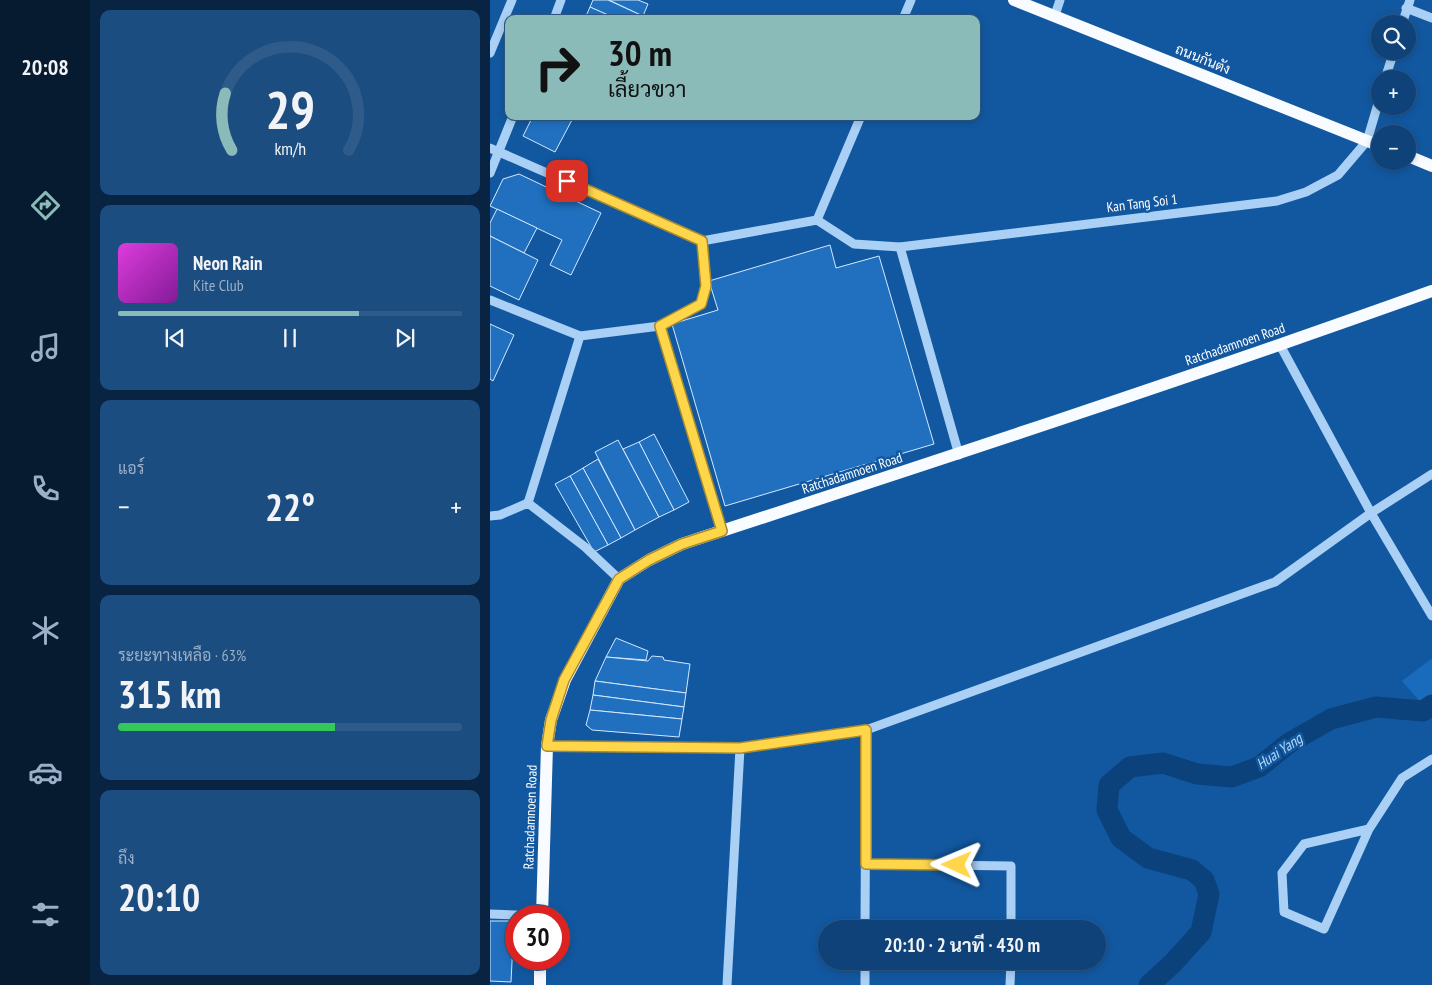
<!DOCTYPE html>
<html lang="th">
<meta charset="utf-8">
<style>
:root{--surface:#0e4278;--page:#1c4d80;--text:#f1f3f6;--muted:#9bb0c6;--line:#2e5b8a;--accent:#8bbbb9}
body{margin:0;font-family:"PT Sans Narrow",Sarabun,sans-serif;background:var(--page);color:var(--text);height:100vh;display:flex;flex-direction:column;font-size:19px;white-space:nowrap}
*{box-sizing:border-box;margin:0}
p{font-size:16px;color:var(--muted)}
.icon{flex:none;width:28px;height:28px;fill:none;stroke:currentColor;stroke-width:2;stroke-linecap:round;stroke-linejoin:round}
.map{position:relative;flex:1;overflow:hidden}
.details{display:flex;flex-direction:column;gap:10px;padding:10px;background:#082442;width:400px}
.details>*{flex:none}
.guide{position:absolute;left:15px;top:15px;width:475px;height:105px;border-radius:10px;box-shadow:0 2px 8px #0003,0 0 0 1px var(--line);background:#8bbbb9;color:#111;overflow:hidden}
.tools{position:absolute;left:881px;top:15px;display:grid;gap:10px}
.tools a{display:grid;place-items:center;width:45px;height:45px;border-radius:50%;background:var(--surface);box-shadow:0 2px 8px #0003,0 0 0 1px var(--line);font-size:25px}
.speed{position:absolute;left:15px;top:905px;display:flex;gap:10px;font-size:25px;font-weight:700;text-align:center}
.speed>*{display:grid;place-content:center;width:65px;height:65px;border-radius:50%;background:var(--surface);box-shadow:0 2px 8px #0003,0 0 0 1px var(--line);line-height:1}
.speed .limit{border:8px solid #d22;background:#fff;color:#111}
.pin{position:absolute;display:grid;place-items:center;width:42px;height:42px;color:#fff;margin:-21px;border-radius:10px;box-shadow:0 2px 8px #0006}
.me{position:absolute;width:55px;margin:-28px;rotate:271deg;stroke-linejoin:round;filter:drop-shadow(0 0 4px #0008)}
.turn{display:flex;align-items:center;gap:18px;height:105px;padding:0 20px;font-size:22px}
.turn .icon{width:65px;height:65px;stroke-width:2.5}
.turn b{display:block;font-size:35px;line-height:42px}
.big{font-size:38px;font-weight:700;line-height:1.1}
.details .tile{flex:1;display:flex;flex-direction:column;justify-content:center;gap:8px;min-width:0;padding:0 18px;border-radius:10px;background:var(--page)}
.details .dial{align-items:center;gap:0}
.dial svg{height:130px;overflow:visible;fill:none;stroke:var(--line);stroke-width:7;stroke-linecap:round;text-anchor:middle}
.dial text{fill:var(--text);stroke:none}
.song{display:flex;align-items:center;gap:15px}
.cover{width:60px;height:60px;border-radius:8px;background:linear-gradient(135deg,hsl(300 70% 55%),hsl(290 70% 35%))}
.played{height:5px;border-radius:2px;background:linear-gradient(90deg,var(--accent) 70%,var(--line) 70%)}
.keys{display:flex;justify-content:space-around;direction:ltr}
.heat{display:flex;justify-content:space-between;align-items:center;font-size:28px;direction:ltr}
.charge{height:8px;border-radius:4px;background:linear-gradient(90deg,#34c759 63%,var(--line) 0)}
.trip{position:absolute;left:328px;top:920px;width:288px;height:50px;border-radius:25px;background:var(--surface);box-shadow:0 2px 8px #0003,0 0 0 1px var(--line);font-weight:700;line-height:50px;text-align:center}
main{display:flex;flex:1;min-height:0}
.dock{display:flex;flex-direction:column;width:90px;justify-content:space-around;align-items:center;background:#061a30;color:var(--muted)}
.dock .icon{width:35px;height:35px}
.dock .active{color:var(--accent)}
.dock b{font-size:22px;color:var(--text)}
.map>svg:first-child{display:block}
</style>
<main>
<nav class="dock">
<b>20:08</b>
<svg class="icon active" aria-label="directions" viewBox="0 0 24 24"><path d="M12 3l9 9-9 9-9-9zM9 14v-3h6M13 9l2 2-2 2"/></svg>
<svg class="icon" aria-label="music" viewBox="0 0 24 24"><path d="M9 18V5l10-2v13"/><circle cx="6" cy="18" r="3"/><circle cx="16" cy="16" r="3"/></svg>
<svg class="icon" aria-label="phone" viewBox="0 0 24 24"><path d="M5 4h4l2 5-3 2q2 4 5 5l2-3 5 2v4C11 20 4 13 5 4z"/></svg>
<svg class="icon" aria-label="climate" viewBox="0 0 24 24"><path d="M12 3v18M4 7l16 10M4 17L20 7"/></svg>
<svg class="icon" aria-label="car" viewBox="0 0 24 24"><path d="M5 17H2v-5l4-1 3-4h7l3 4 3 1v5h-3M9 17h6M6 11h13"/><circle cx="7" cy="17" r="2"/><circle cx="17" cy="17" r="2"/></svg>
<svg class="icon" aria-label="filters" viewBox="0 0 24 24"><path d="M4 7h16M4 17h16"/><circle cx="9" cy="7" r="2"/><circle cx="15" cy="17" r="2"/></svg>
</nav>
<section class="details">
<div class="tile dial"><svg viewBox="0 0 100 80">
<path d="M14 69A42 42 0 1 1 86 69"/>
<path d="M14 69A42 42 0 0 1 10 34" stroke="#8bbbb9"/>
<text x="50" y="56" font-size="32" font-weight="700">29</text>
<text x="50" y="72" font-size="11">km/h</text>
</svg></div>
<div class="tile">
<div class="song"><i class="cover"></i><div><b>Neon Rain</b><p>Kite Club</p></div></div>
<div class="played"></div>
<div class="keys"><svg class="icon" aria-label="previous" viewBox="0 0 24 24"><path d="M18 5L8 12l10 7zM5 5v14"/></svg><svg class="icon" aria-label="pause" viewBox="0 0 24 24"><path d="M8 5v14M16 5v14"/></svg><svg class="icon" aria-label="next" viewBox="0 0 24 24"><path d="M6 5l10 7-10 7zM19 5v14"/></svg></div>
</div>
<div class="tile"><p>แอร์</p>
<div class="heat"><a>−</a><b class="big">22°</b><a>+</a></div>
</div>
<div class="tile"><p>ระยะทางเหลือ · 63%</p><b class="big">315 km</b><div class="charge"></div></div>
<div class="tile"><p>ถึง</p><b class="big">20:10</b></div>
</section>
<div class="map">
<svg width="942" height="985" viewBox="0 0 942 985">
<rect width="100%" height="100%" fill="#1258a0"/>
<polygon fill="#196cbb" points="941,659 942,660 942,715 912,681"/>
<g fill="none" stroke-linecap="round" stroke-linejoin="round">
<polyline stroke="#0b427c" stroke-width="21" points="659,985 683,963 711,932 719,894 714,880 702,870 658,858 631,838 617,810 619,785 640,767 673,763 707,774 742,777 769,767 799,743 841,719 886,707 933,711 942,705"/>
</g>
<g fill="#2070bf" stroke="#d3e9fe">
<polygon points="103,0 118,0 153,16 152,19 127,19 100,7"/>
<polygon points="119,0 148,0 158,4 153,16"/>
<polygon points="100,7 127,19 102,19 96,16"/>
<polygon points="43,116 83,118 65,152 33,136"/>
<polygon points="29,174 111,213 81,275 60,265 72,240 0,206 13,179"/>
<polygon points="7,209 47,228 34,253 0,236 0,223"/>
<polygon points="0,236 48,260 29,300 0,286"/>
<polygon points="340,245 346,268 389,256 444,444 235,506 182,324 228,310 219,281"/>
<polygon points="0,324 24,335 3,381 0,379"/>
<polygon points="164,434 199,502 184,510 149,442"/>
<polygon points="128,440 169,517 145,530 105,452"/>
<polygon points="149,442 184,510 169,517 133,449"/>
<polygon points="108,459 145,530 131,538 93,468"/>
<polygon points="93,468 131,538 118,545 80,476"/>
<polygon points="80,476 118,545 104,552 65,484"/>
<polygon points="126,638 158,651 156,660 116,657"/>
<polygon points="162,656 173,657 174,660 200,664 196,693 105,681 116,657 158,661"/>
<polygon points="105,681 196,693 194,707 103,695"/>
<polygon points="103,695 194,707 192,719 100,710"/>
<polygon points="100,710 192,719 189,737 102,730 96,725"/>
<polygon points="0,921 24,921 21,982 0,981"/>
</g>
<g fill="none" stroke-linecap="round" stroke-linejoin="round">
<g stroke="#aad0f5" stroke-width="9">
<polyline points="916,8 942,18"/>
<polyline points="565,15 570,0"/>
<polyline points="64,19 71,0"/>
<polyline points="413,19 421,0"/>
<polyline points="912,24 920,0"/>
<polyline points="0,53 22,0"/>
<polyline points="895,79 904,51"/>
<polyline points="0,148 212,241 327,220 364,244 410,247 787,201 816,192 848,175 877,141 890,97"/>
<polyline points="0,173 23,116"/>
<polyline points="327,220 371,116"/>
<polyline points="410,247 469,455"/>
<polyline points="0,300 90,336 170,326 211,304 216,285 212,241"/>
<polyline points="170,326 232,531"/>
<polyline points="790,345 881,513 942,616"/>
<polyline points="38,503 90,336"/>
<polyline points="0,516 10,515 38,503 95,547 129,579"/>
<polyline points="57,746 250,748 376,730 785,582 881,513 942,474"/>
<polyline points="879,829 814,844 792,873 794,912 834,929 879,829 912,778 942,759"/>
<polyline points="376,864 521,866 521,929"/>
<polyline points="0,914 49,916"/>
<polyline points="375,929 376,730"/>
<polyline points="237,985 250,748"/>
<polyline points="375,985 375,961"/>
<polyline points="520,985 521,961"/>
</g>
<g stroke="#f8fbff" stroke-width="12">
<polyline points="524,0 890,146"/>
<polyline points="918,156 942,166"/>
<path d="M52,916l5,-170 4,-26 14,-40 54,-101 30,-19 33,-16c251,-82 502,-164 750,-253"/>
<polyline points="50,985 50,959"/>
</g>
</g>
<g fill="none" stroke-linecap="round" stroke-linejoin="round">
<defs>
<polyline id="route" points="77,181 212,241 216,286 211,304 170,326 232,531 192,544 159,560 129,579 74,680 61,720 57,746 250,748 376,730 376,864 467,865"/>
</defs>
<use href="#route" stroke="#a68a30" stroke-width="12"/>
<use href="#route" stroke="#ffd54a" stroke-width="9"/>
</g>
<g text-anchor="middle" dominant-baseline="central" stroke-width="5" stroke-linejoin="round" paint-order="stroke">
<g font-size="14" fill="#fff" stroke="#1258a0">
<text transform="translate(713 59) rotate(22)">ถนนกันตัง</text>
<text transform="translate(652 203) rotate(-7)">Kan Tang Soi 1</text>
<text transform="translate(745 344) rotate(-19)">Ratchadamnoen Road</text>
<text transform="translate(362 473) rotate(-18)">Ratchadamnoen Road</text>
<text transform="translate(40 817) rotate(-88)">Ratchadamnoen Road</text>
</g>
<g font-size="15" font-style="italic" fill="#b7dafb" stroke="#1258a0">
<text transform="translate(789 751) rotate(-34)">Huai Yang</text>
</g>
</g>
</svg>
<div class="tools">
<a><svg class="icon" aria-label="search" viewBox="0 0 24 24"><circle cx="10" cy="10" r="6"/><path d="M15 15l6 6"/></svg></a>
<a>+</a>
<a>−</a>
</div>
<div class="speed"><div class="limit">30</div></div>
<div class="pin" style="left:77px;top:181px;background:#d93025"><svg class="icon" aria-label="arrive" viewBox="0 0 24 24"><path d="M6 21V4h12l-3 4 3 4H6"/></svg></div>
<svg class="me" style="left:467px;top:865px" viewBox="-20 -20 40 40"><path d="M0-17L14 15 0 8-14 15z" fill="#ffd54a" stroke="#fff" stroke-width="4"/></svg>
<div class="trip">20:10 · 2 นาที · 430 m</div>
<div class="guide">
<div class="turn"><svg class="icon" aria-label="right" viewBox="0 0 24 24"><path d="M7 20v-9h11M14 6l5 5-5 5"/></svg><div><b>30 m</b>เลี้ยวขวา</div></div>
</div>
</div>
</main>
